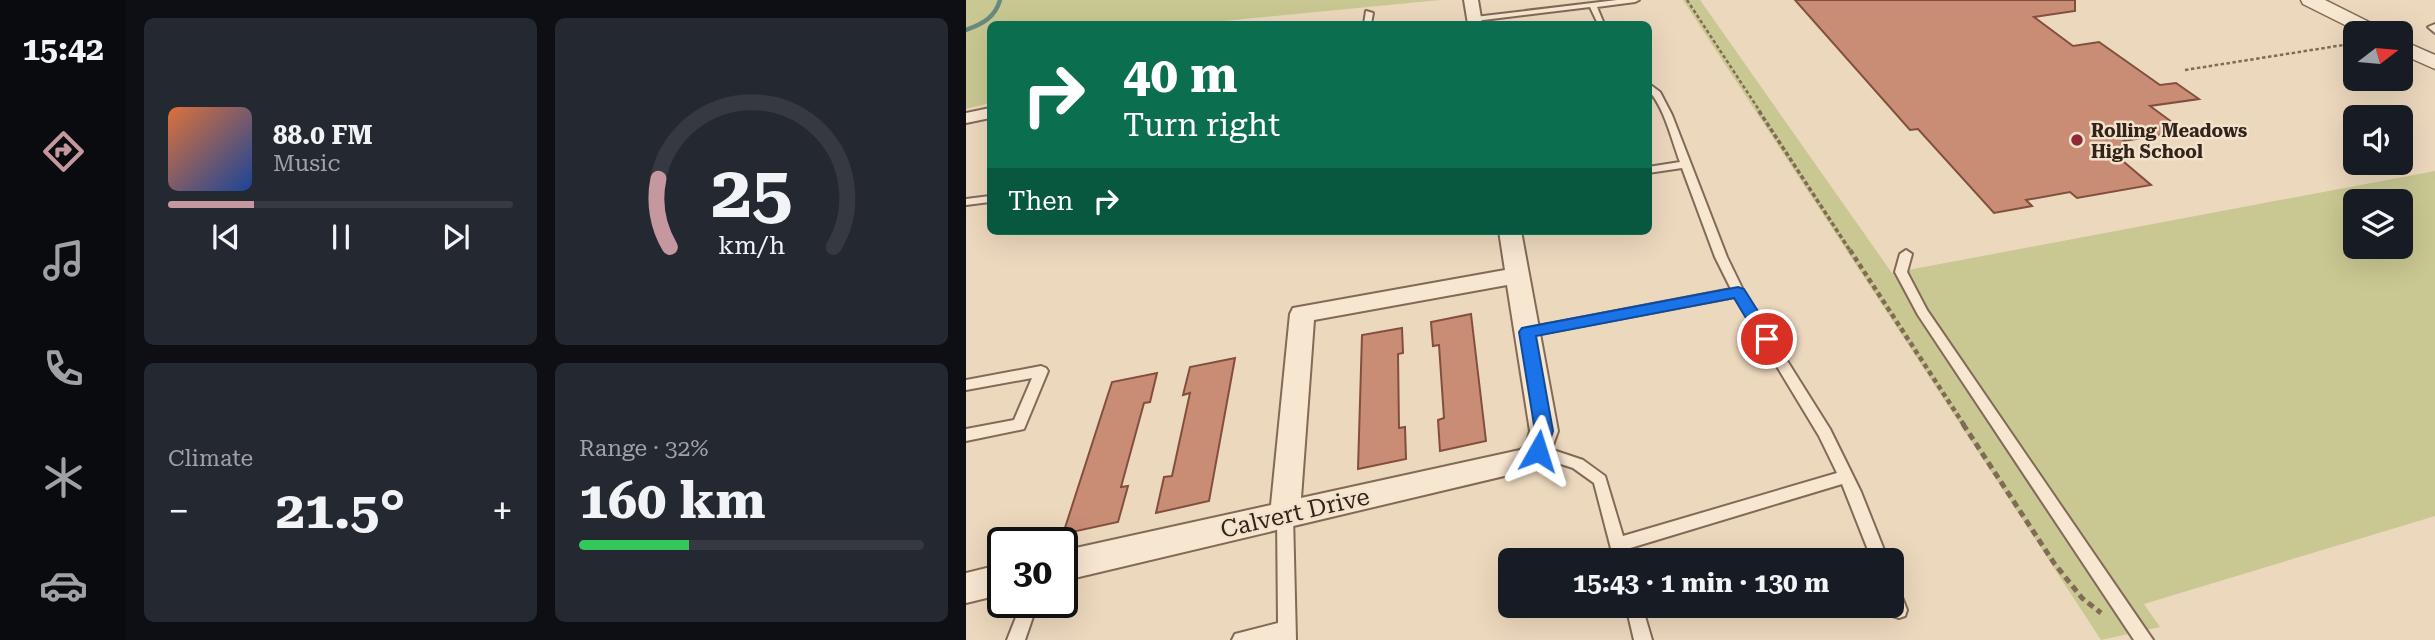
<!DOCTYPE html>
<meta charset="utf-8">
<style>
:root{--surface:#171b24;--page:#242831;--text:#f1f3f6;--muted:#9ea1a6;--line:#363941;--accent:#c598a0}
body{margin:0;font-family:"Roboto Serif",serif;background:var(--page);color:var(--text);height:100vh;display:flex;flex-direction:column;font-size:26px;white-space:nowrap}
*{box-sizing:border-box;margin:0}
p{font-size:23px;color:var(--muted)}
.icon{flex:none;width:38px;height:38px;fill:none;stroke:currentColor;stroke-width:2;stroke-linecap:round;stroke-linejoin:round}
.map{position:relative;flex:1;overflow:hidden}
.panel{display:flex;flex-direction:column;gap:18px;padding:18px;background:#0d0f14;width:840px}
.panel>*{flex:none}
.hud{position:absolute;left:21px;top:21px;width:665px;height:214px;border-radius:10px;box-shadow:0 7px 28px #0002;background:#0b6e4f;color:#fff;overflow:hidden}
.needle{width:46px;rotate:74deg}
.controls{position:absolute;left:1377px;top:21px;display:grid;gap:14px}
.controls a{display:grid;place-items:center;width:70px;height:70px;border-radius:10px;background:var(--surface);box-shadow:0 7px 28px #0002;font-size:35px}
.speed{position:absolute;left:21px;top:527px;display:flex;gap:14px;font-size:35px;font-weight:700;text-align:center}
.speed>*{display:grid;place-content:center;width:91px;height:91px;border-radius:50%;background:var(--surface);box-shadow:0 7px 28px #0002;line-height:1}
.speed .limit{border:4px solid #111;border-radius:10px;background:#fff;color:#111}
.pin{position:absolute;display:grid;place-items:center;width:60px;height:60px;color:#fff;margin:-30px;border:4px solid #fff;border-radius:50%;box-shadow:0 2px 7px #0007}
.me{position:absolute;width:77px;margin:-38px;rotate:6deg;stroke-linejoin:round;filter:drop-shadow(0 0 5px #0008)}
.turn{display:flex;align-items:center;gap:24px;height:147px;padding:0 21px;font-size:32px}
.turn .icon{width:91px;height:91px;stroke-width:2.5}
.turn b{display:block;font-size:49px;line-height:60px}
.then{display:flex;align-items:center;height:66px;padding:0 21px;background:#0003;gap:14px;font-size:26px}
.big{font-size:52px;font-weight:700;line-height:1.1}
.panel .card{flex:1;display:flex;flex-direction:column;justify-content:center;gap:10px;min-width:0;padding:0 24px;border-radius:10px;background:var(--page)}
.panel .dial{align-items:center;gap:0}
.dial svg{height:182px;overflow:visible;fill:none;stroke:var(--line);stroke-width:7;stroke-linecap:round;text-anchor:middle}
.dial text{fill:var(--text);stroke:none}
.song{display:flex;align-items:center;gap:21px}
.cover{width:84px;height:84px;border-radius:10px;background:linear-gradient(135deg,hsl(20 70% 55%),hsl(220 70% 35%))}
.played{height:7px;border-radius:4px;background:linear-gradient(90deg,var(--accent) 25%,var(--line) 25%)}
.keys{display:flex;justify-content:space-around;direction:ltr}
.heat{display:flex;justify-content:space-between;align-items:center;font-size:38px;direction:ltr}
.charge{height:10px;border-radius:5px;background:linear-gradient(90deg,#34c759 32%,var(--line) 0)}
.panel .tiles{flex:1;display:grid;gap:18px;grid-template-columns:repeat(2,1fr)}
.trip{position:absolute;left:532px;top:548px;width:406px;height:70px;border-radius:10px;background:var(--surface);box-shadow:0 7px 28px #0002;font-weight:700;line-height:70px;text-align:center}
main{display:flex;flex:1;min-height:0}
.menu{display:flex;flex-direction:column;width:126px;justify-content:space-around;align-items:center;background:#090b0e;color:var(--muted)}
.menu .icon{width:49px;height:49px}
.menu .selected{color:var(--accent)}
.menu b{font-size:32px;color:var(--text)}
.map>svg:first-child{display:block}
</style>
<main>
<nav class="menu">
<b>15:42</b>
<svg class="icon selected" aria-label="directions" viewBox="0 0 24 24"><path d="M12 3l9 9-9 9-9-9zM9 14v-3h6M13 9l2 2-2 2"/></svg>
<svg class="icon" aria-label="music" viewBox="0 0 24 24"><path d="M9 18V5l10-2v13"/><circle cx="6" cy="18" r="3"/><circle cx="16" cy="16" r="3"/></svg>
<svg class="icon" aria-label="phone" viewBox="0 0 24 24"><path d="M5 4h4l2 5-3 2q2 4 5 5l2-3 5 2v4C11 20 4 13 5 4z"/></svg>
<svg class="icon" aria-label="climate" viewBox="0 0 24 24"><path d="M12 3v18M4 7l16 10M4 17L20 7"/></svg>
<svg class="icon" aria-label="car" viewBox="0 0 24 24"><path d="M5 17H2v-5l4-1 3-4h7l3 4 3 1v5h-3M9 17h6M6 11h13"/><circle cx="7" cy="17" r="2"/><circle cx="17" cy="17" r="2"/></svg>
</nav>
<section class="panel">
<div class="tiles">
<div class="card">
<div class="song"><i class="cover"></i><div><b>88.0 FM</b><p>Music</p></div></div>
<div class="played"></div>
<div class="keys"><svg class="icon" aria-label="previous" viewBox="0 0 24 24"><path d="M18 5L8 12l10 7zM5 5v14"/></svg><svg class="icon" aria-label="pause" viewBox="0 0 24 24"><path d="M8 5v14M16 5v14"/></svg><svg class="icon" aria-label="next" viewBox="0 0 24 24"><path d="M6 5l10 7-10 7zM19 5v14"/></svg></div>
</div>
<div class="card dial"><svg viewBox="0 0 100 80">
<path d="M14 69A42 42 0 1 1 86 69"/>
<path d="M14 69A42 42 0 0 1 9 39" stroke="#c598a0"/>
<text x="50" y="56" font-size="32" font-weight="700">25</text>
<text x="50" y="72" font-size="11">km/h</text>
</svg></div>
<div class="card"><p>Climate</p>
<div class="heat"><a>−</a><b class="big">21.5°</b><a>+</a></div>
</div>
<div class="card"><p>Range · 32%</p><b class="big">160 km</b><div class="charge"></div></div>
</div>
</section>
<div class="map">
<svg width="1469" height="640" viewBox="0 0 1469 640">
<rect width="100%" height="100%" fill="#ecd8bd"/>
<g fill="#c9c892" fill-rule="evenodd">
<polygon points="0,0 474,0 257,21 256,24 24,24 24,103 0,109"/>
<path d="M717,0h17l192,273 543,-102v345l-291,88 16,23 -59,13zM1390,201h45v46h-45z"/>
</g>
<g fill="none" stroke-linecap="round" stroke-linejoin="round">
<path stroke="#698a7e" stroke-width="4.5" d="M0,30c16,-6 29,-12 34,-30"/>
</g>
<g fill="#c98c74" stroke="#824f3e" stroke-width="2">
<polygon points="829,0 1109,0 1109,11 1068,17 1107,46 1133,42 1194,85 1210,83 1233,99 1184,106 1218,131 1158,141 1166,148 1145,151 1185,185 1111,198 1104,192 1060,200 1066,206 1028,213 952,129 944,130"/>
<polygon points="505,314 520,441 474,451 472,420 478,418 473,345 467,346 465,322"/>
<polygon points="436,328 437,353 432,354 433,428 439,427 440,459 392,469 396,335"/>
<polygon points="269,358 243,501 190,513 198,477 206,476 224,393 217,395 224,367"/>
<polygon points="191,373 184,402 178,403 155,487 162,486 152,522 97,534 146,382"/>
</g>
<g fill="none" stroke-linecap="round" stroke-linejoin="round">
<defs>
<g id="service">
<polygon points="651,0 673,0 669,2 631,7 638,24 632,24 624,7 509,21 505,19 509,17"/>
<polygon points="400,11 407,13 405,24 398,24"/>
<polygon points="1469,24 1469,33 1462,27"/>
<path d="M682,83l12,9 12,23 55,142 17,35 86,137 31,63 27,68h-16l-30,-76 -215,65 3,11h-16l-20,-77 -21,-15 -40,-13 -2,-4 2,-4 5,-2 45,15 22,16 18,60 214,-63 -18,-37 -84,-139 -207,39 -6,-4 6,-4 203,-39 -16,-32 -33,-89 -34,5v-6l32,-5c-8,-21 -16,-56 -32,-72z"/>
<polygon points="24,196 24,202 0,205 0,199"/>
<polygon points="940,250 946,254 941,272 961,310 1187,640 1168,640 952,315 929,272 934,254"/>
<polygon points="75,366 80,368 82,371 58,429 0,441 0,429 48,420 66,378 0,390 0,380"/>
<polygon points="319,508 324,510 327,515 330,640 266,640 269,634 312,623 311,515 314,510"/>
<polygon points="926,584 932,587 941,610 939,616 933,618 927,616 923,606 926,606"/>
<polygon points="56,602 72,602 59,640 41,640"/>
<polygon points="660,606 676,606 686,640 668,640"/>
</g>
<g id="minor">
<polygon points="498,0 512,0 516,24 502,24"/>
<polygon points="24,108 24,118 0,123 0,113"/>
<path d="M533,231h22l37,200 -10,28 -10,9 -476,113v-30l209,-46 19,-191 3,-6 212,-38zM541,285l23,146 -4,14 -6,5 -219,48 13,-178z"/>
<polygon points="37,564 37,594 0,603 0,573"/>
</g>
<g id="tertiary">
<polygon points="1335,0 1359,0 1417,29 1420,33 1395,33 1337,4"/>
<polygon points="1435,40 1469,55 1469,69 1435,54"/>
</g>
</defs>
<use href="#service" stroke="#836957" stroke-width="4"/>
<use href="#minor" stroke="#836957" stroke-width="4"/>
<use href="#tertiary" stroke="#836957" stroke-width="3"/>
<g stroke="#836957" stroke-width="2.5" stroke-dasharray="3.5 2.5" stroke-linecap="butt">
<polyline points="721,0 795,113"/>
<polyline points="1219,70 1390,43"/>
</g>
<polyline stroke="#836957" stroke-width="3.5" stroke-dasharray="4.5 2.5" stroke-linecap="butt" points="793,111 885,252"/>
<polyline stroke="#836957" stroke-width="4.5" stroke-dasharray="5 3.5" stroke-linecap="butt" points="884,250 998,425"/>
<polyline stroke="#836957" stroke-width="5" stroke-dasharray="7 4.5" stroke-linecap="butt" points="997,424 1088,563 1116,598 1135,613"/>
<use href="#service" fill="#f7e6d0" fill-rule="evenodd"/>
<use href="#minor" fill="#f7e6d0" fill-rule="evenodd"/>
<use href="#tertiary" fill="#f7e6d0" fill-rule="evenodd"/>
</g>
<polygon fill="#1a73e8" stroke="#114b97" stroke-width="2" points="772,287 778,289 807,335 809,339 807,343 795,343 768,298 570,336 587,431 579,456 572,458 566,456 563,451 569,431 553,332 556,328"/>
<circle fill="#902937" stroke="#f4e3cc" stroke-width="2.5" cx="1111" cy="140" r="7"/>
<g text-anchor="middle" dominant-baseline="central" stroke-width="5" stroke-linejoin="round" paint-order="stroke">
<g font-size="18" font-weight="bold" fill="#33241b" stroke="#f4e3cc" text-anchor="start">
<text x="1125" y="130">Rolling Meadows<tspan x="1125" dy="21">High School</tspan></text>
</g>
<g font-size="24" fill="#33241b" stroke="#f4e3cc">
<text transform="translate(329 513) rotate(-13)">Calvert Drive</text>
</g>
</g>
</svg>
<div class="controls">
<a><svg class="needle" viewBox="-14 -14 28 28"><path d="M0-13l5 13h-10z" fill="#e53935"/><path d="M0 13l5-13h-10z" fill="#9ea1a6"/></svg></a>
<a><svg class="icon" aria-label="sound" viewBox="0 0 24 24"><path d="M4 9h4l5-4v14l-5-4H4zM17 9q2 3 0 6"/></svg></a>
<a><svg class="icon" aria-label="layers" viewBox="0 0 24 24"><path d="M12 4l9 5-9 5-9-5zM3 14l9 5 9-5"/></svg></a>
</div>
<div class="speed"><div class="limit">30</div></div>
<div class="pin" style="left:801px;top:339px;background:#d93025"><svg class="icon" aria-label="arrive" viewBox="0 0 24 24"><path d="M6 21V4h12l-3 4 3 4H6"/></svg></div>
<svg class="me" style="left:572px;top:451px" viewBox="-20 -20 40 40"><path d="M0-17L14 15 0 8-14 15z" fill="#1a73e8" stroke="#fff" stroke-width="4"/></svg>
<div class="trip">15:43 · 1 min · 130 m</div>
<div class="hud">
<div class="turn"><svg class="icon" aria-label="right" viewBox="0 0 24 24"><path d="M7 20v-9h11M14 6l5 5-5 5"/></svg><div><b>40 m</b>Turn right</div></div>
<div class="then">Then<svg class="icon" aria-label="right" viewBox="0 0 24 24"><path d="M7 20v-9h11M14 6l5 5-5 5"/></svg></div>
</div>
</div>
</main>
